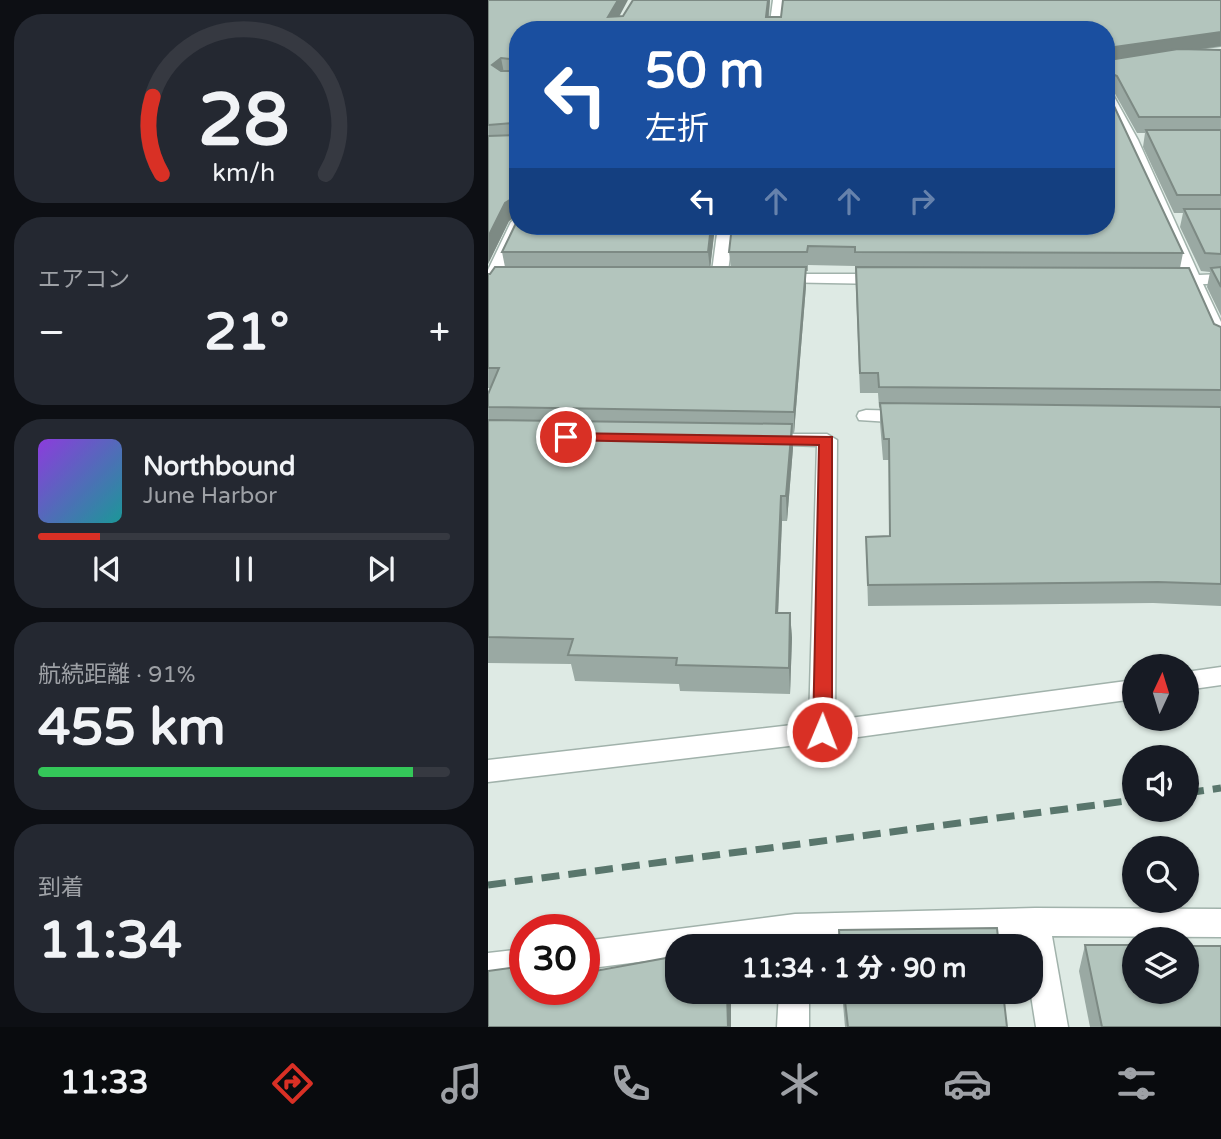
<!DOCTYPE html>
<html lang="ja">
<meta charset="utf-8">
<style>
:root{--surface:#171b24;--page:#242831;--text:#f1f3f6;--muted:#9ea1a6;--line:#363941;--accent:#d93025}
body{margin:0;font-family:"Varela Round","Noto Sans JP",sans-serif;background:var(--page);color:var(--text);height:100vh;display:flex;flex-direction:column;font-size:26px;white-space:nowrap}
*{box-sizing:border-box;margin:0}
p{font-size:23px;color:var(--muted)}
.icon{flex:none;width:38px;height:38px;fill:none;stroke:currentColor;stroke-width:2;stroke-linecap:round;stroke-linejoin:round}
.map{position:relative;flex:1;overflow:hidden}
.panel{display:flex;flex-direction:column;gap:14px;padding:14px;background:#0d0f14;width:488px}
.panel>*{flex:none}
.top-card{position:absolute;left:21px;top:21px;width:606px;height:214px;border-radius:28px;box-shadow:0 2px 5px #0004;background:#1a4fa0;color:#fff;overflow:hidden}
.needle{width:46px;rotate:4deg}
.fabs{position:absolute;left:634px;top:654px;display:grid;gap:14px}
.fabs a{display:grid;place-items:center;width:77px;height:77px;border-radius:50%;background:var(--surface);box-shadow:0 2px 5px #0004;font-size:35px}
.speed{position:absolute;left:21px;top:914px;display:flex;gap:14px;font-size:35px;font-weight:700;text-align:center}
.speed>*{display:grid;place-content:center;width:91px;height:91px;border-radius:50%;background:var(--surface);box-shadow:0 2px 5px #0004;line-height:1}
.speed .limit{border:10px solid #d22;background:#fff;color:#111}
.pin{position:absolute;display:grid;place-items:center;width:60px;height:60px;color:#fff;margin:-30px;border:4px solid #fff;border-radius:50%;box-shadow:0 2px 7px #0007}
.me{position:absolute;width:77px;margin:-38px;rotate:1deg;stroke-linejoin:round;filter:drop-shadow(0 0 5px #0008)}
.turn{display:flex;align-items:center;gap:24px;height:147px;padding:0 21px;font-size:32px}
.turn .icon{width:91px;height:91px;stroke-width:2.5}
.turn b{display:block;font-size:49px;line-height:60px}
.lanes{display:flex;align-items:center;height:66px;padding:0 21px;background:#0003;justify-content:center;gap:35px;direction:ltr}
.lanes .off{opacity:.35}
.big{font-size:52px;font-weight:800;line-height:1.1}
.panel .tile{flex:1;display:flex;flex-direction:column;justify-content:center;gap:10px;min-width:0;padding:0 24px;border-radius:28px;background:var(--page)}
.panel .dial{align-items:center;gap:0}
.dial svg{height:182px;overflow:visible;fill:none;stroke:var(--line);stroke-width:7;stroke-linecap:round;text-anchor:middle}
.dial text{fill:var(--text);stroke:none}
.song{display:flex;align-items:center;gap:21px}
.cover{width:84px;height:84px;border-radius:10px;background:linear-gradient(135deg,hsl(270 70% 55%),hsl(180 70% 35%))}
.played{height:7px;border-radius:4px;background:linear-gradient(90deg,var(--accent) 15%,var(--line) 15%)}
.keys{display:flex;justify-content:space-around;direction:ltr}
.heat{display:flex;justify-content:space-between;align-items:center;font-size:38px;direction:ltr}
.charge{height:10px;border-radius:5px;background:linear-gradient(90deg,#34c759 91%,var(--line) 0)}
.trip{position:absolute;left:177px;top:934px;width:378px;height:70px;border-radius:28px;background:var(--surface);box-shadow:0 2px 5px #0004;font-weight:800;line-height:70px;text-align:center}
.dock{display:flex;height:112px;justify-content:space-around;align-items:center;background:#090b0e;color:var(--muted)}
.dock .icon{width:49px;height:49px}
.dock .current{color:var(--accent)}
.dock b{font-size:32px;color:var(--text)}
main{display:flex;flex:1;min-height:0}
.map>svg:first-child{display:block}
</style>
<main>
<section class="panel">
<div class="tile dial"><svg viewBox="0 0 100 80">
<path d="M14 69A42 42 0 1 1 86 69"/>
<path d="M14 69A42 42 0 0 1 10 35" stroke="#d93025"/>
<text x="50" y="56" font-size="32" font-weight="700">28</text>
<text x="50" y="72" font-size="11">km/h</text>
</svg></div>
<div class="tile"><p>エアコン</p>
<div class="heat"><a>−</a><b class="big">21°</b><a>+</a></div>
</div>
<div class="tile">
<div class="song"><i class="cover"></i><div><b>Northbound</b><p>June Harbor</p></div></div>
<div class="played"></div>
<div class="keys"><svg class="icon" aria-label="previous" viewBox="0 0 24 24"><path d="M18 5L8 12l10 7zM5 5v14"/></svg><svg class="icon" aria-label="pause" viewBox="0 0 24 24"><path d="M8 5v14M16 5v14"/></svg><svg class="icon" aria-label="next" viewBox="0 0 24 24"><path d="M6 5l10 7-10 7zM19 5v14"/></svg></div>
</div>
<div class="tile"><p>航続距離 · 91%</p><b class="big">455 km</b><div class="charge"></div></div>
<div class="tile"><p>到着</p><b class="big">11:34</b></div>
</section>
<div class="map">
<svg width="733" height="1027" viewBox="0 0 733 1027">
<rect width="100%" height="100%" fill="#deeae4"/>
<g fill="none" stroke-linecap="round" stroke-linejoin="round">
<defs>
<g id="minor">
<polygon points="285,0 295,0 292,30 281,30"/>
<polygon points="618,89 624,93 650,140 711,275 733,274 733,284 715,284 733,322 733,347 724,342 699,284 679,285 671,280 679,275 695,275 618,104"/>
<polygon points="30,218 30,226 36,226 8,287 0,292 0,270 23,222"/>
<polygon points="230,226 246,226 239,279 231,284 223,279"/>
<polygon points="290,274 395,274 403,279 395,284 284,282 284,276"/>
<polygon points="378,410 418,411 428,417 418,423 371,420 369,416 371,412"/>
<polygon points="279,434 339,434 349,440 347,720 646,680 646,699 334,742 0,782 0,760 321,723 329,446 272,444 269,440"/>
<polygon points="733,667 733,685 698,690 698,672"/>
<polygon points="547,908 733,909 733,937 564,936 580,1027 548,1027 542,989 542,947 536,947 534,936 307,942 268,947 189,947 189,957 96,969 96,941 307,914"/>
<polygon points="37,949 37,977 0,981 0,953"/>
<polygon points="291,992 321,992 321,1027 289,1027"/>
</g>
</defs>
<use href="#minor" stroke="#a1b2ab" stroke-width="3"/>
<use href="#minor" fill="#fff" fill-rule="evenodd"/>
<g stroke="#59766c" stroke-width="7" stroke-dasharray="18 9" stroke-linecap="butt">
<polyline points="698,793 733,788"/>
<polyline points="0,885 646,800"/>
</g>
</g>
<g fill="#9aa9a3">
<polygon points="0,0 131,17 135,16 145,0 282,0 281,17 293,17 733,0 733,47 710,50 733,50 733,316 719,287 722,272 713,271 692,227 695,213 686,213 655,147 657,133 649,133 626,92 618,88 695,253 692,268 726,324 733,327 733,606 665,603 380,606 378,537 401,536 401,460 395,460 392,423 392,408 391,407 390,393 372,393 367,266 320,265 320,271 318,271 318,286 306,433 304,433 305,448 299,521 294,521 290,613 302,613 304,638 302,694 192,691 191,684 87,681 83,664 0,663 0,394 2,388 0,388 0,274 17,267 14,252 227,226 222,267 243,267 241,252 618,226 30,30 30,217 29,216 21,221 0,264"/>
<polygon points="597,945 733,1027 602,1027 591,971"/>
<polygon points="354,992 515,992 519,1027 357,1027"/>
</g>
<g fill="#7d8a84">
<polygon points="130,0 140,0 124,30 120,17"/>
<polygon points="280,0 282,0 279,30 278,17"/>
<polygon points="733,32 733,46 618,63 618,56 620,48"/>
<polygon points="13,58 16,73 4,65"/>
<polygon points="25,198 29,216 21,221 0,264 0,237 17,203"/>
<polygon points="223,226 227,226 222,270 220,252"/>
<polygon points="318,267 318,286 306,433 306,412"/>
<polygon points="304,424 305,448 299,521 298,496"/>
<polygon points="293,496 294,521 289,638 288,613"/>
<polygon points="302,613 304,638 302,694 301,668"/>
<polygon points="239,992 242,992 243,997 243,1027 240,1027"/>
</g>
<g fill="#b3c5bd" stroke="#7d8a84" stroke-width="2" fill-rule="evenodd">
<path d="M0,0h130l-10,17 15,-1 10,-16h135l-2,17h15l2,-17h438v32l-113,16 -2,8v-26h-588v173l-5,-5 -8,5 -17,34v-101l29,-1 -2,-12 -27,2zM13,58l17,2 -3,11h-14l-9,-6z"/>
<polygon points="690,49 733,50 733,117 651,117 629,76 618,71 618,89 695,253 367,252 367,247 320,246 319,252 241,252 244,226 618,226 618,58 621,60"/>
<polygon points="658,130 733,130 733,195 689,195"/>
<polygon points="696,209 733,209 733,254 717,253"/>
<polygon points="30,219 30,226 223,226 220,252 14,252"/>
<polygon points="7,267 318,267 306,412 0,407 0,394 11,368 0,368 0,274 2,274"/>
<polygon points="368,267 701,268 726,324 733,327 733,390 391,387 390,373 372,373"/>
<polygon points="733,267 733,287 723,268"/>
<polygon points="392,403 733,407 733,584 670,582 380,585 378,537 402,536 401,439 396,439"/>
<polygon points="0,420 304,424 298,496 293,496 288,613 302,613 301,668 188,665 189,658 80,655 85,639 0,637"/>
<polygon points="509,928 511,947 352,947 351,930"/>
<polygon points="597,945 646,945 646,992 698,992 698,946 733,946 733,1027 614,1027"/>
<polygon points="189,956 189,992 239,992 240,1027 0,1027 0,971 37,966 37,989 96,989 96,973"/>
<polygon points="356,992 515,992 519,1027 360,1027"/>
</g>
<polygon fill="#d93025" stroke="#8d1f18" stroke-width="2" points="78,433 344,437 344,732 341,737 327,737 325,732 331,445 73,440 73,434"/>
</svg>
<div class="fabs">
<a><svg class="needle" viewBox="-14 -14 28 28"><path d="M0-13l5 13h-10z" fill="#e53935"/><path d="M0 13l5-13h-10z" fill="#9ea1a6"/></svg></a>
<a><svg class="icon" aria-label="sound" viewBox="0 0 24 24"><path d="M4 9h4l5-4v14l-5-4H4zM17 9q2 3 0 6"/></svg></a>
<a><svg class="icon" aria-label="search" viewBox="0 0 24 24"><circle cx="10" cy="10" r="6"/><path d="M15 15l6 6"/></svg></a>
<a><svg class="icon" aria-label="layers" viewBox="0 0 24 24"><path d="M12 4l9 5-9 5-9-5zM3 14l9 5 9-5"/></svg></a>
</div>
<div class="speed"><div class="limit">30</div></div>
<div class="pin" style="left:78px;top:437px;background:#d93025"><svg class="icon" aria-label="arrive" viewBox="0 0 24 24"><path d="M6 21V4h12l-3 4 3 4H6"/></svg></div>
<svg class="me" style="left:334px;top:732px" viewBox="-20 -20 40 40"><circle r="17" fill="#d93025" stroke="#fff" stroke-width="3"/><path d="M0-11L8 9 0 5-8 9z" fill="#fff"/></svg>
<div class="trip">11:34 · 1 分 · 90 m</div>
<div class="top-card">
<div class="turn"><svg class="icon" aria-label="left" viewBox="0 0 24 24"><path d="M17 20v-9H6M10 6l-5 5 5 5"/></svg><div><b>50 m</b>左折</div></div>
<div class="lanes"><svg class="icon" aria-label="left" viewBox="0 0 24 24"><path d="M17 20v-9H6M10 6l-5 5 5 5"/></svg><svg class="icon off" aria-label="ahead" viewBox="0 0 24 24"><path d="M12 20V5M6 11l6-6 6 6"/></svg><svg class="icon off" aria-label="ahead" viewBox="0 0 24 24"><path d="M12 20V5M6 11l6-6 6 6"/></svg><svg class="icon off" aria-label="right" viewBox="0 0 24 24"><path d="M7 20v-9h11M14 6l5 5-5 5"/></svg></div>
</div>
</div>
</main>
<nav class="dock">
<b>11:33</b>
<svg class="icon current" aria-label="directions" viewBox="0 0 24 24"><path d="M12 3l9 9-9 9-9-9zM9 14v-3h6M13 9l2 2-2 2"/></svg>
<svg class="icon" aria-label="music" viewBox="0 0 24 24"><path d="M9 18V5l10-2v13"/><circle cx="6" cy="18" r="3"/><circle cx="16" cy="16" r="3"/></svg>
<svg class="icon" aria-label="phone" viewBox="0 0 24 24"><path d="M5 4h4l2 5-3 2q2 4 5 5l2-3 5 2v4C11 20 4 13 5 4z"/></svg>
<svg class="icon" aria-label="climate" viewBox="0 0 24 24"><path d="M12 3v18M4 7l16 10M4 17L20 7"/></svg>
<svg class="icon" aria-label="car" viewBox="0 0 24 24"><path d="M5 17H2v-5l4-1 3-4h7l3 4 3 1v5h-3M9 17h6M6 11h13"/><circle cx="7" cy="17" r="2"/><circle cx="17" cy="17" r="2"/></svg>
<svg class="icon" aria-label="filters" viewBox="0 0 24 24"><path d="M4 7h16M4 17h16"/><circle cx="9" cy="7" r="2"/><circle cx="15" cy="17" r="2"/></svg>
</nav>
